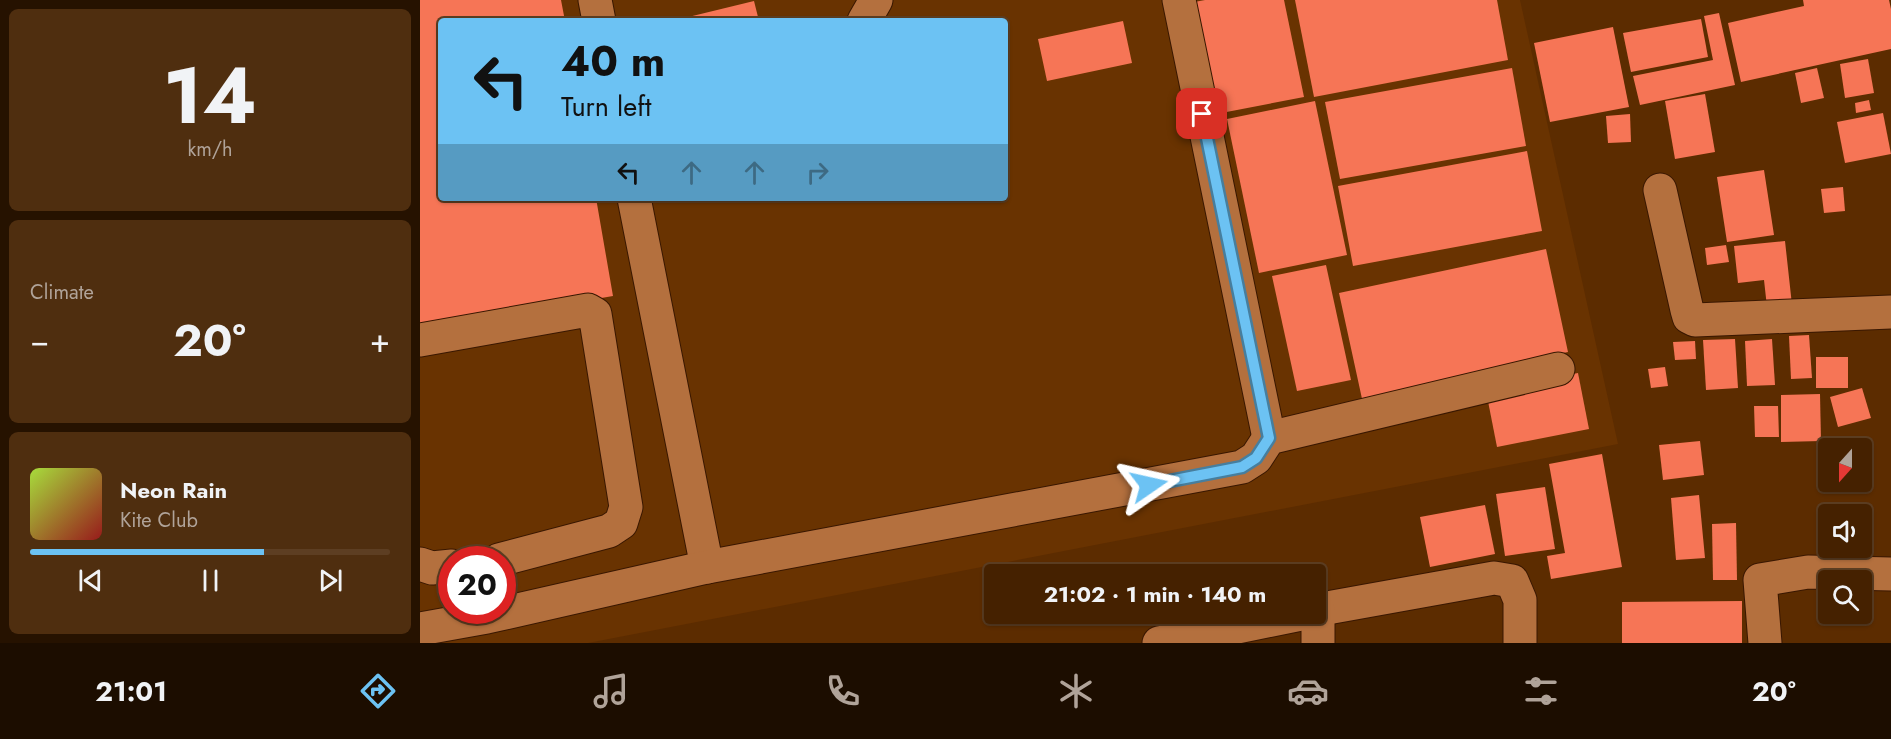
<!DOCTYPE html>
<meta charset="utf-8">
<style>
:root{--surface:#452100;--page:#4f2e0f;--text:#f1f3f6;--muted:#b0a399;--line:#5d3e22;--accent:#6cc2f3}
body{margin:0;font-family:Jost,sans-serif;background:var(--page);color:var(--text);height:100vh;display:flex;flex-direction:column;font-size:22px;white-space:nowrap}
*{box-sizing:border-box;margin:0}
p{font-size:20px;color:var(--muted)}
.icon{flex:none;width:33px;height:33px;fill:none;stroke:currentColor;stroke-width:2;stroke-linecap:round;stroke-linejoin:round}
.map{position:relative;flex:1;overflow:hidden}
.panel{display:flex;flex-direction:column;gap:9px;padding:9px;background:#261200;width:420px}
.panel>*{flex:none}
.guide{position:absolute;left:18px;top:18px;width:570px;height:183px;border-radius:6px;box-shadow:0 2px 4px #0004,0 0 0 2px var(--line);background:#6cc2f3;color:#111;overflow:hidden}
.needle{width:39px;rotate:201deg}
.controls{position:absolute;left:1398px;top:438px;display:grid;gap:12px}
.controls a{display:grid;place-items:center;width:54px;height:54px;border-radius:6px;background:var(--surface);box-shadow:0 2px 4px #0004,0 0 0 2px var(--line);font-size:30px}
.speed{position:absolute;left:18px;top:546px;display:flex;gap:12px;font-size:30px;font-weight:700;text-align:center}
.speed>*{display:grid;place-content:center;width:78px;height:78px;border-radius:50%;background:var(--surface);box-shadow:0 2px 4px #0004,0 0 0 2px var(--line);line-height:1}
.speed .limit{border:9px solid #d22;background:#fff;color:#111}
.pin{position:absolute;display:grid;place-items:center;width:51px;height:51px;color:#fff;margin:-26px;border-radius:12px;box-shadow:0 3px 9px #0006}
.me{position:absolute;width:66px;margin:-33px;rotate:79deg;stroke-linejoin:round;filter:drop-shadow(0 0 4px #0008)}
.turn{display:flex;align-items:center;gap:21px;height:126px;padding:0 24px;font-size:27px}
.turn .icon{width:78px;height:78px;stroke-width:2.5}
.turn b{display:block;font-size:42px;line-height:51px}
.lanes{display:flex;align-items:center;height:57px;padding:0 24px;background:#0003;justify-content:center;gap:30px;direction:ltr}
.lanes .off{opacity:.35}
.big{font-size:45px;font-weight:700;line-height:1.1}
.panel .card{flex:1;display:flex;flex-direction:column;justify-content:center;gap:9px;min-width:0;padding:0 21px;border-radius:9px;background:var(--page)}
.panel .dial{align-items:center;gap:0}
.dial b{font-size:78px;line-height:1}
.song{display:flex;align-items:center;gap:18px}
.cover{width:72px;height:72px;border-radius:9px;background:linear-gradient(135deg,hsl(80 70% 55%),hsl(0 70% 35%))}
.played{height:6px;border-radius:3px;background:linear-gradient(90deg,var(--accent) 65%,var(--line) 65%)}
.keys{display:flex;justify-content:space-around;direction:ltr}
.heat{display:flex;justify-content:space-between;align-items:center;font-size:33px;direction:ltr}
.trip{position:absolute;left:564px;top:564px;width:342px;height:60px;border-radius:6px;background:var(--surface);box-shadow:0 2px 4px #0004,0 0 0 2px var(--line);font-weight:700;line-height:60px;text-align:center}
.menu{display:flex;height:96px;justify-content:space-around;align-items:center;background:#1c0d00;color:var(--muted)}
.menu .icon{width:42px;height:42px}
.menu .selected{color:var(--accent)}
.menu b{font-size:27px;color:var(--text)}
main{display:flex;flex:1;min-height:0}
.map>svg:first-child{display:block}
</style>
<main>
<section class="panel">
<div class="card dial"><b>14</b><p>km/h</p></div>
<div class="card"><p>Climate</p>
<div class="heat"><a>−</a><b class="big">20°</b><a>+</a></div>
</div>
<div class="card">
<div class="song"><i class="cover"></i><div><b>Neon Rain</b><p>Kite Club</p></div></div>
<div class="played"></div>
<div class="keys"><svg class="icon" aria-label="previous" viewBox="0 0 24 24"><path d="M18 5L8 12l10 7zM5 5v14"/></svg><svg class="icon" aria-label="pause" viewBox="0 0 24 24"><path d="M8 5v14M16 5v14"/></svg><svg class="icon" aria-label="next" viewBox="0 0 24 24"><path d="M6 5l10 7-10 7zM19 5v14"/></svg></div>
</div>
</section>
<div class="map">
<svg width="1471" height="643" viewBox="0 0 1471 643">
<rect width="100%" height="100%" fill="#5c2c00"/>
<path fill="#693301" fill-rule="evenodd" d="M0,0h1100l98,444 -1030,199h-168zM21,21h564v177h-564zM32,560h50v50h-50z"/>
<g fill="#f67556">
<polygon points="0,0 141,0 145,21 21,21 21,198 176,198 193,296 0,329"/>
<polygon points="785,0 864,0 884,97 791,115 769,3"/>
<polygon points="875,0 1077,0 1088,60 894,97"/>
<polygon points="1383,0 1469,0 1471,9 1471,49 1321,82 1308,23 1384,6"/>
<polygon points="334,1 339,21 256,21 256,20"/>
<polygon points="1299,13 1315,85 1220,105 1213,76 1293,60 1284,16"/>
<polygon points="1281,19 1288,57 1211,72 1203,33"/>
<polygon points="703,21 712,63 627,81 618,39"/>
<polygon points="1193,27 1209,107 1130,122 1114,43"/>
<polygon points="1448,59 1454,93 1425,98 1420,64"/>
<polygon points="1092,68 1106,146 920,179 905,102"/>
<polygon points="1397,68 1404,98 1381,103 1375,73"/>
<polygon points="1285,94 1295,152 1255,159 1245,101"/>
<polygon points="1449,100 1451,110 1436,113 1435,103"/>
<polygon points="895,101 927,255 839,273 807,119"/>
<polygon points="1463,113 1471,154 1425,163 1417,122"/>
<polygon points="1210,114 1211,142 1188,143 1186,116"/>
<polygon points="1107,151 1122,231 933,266 918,186"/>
<polygon points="1344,170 1354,235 1307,242 1297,177"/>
<polygon points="1423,187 1425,211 1404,213 1401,189"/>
<polygon points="1365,241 1372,305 1347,307 1344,280 1318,283 1314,246"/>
<polygon points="1306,245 1309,262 1287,265 1285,248"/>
<polygon points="1126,249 1148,352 1091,364 944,408 919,293"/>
<polygon points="906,265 931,380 877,391 852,276"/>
<polygon points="1389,335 1392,378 1371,379 1369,336"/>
<polygon points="1315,339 1318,388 1286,390 1283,340"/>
<polygon points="1352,339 1355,385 1327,386 1325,341"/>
<polygon points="1275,341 1276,359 1255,360 1253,342"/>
<rect x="1396" y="357" width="32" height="31"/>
<polygon points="1245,367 1248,386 1231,388 1228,369"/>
<polygon points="1158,373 1169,429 1077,447 1066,391"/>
<polygon points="1442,388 1451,418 1418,427 1410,397"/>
<polygon points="1400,394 1401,441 1361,442 1361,395"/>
<polygon points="1334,406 1358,406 1359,437 1335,437"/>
<polygon points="1280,441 1284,475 1243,480 1239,445"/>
<polygon points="1182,454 1202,567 1131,579 1127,556 1145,553 1129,464"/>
<polygon points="1125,487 1135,549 1085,556 1076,494"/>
<polygon points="1279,495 1285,558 1256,560 1251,498"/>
<polygon points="1065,505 1075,554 1010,567 1000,517"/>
<polygon points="1316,523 1317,580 1293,580 1292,524"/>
<polygon points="1322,601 1322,643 1202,643 1202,602"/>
</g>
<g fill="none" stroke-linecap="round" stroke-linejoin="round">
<defs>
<g id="minor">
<polyline points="175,0 179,21"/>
<polyline points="759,0 849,438"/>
<polyline points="444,21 456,0"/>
<polyline points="1240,190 1267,310 1269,317 1275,320 1471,312"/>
<polyline points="214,198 287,567"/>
<polyline points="0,340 168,310 175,314 206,507 201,523 189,531 79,560"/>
<polyline points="0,564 12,568 32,566"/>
<polyline points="896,610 1074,578 1092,581 1100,600 1100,643"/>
<polyline points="898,610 898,643"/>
<polyline points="0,629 67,617 287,567 822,467 836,458 849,438 1138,369"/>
<polyline points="739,643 881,614"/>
<polyline points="1345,643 1340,580 1388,572 1471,574"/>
</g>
</defs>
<use href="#minor" stroke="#391700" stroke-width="35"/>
<use href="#minor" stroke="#b4703e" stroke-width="33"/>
</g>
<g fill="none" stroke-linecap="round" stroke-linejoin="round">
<defs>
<polyline id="route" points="729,485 822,467 836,458 849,438 782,114"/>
</defs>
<use href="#route" stroke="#467e9e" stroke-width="15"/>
<use href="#route" stroke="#6cc2f3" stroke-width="10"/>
</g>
</svg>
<div class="controls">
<a><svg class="needle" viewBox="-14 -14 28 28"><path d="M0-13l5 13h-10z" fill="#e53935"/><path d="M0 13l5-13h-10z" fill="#b0a399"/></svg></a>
<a><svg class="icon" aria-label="sound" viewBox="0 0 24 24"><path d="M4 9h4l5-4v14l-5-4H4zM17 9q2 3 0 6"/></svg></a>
<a><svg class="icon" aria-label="search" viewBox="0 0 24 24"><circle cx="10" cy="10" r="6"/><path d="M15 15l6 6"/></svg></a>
</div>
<div class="speed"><div class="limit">20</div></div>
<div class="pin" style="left:782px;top:114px;background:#d93025"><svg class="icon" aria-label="arrive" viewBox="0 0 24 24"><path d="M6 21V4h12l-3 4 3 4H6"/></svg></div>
<svg class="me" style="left:729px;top:485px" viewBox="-20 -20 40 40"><path d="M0-17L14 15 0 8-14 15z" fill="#6cc2f3" stroke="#fff" stroke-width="4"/></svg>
<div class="trip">21:02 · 1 min · 140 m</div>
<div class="guide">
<div class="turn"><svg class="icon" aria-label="left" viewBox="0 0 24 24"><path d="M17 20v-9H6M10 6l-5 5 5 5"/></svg><div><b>40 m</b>Turn left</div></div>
<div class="lanes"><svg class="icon" aria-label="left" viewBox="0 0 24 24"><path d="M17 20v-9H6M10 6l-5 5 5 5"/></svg><svg class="icon off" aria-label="ahead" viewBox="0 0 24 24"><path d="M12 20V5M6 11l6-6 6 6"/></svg><svg class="icon off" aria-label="ahead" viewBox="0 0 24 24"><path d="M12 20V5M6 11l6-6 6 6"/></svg><svg class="icon off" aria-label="right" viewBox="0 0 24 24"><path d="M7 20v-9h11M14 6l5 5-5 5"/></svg></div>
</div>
</div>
</main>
<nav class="menu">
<b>21:01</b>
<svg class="icon selected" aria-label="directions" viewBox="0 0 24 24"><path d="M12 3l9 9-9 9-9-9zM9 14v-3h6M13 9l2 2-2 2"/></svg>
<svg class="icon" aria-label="music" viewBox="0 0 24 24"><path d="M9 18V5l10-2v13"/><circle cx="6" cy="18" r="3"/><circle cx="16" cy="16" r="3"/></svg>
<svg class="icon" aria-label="phone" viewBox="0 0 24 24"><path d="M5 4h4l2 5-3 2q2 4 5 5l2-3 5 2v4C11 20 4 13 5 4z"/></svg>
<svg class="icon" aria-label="climate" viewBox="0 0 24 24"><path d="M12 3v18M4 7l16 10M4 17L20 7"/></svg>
<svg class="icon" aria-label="car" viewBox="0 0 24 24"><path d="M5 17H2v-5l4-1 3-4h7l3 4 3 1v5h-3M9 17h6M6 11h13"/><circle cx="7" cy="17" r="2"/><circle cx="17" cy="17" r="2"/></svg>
<svg class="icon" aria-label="filters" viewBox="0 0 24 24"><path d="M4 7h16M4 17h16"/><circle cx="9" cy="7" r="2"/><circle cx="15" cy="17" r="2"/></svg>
<b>20°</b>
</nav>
